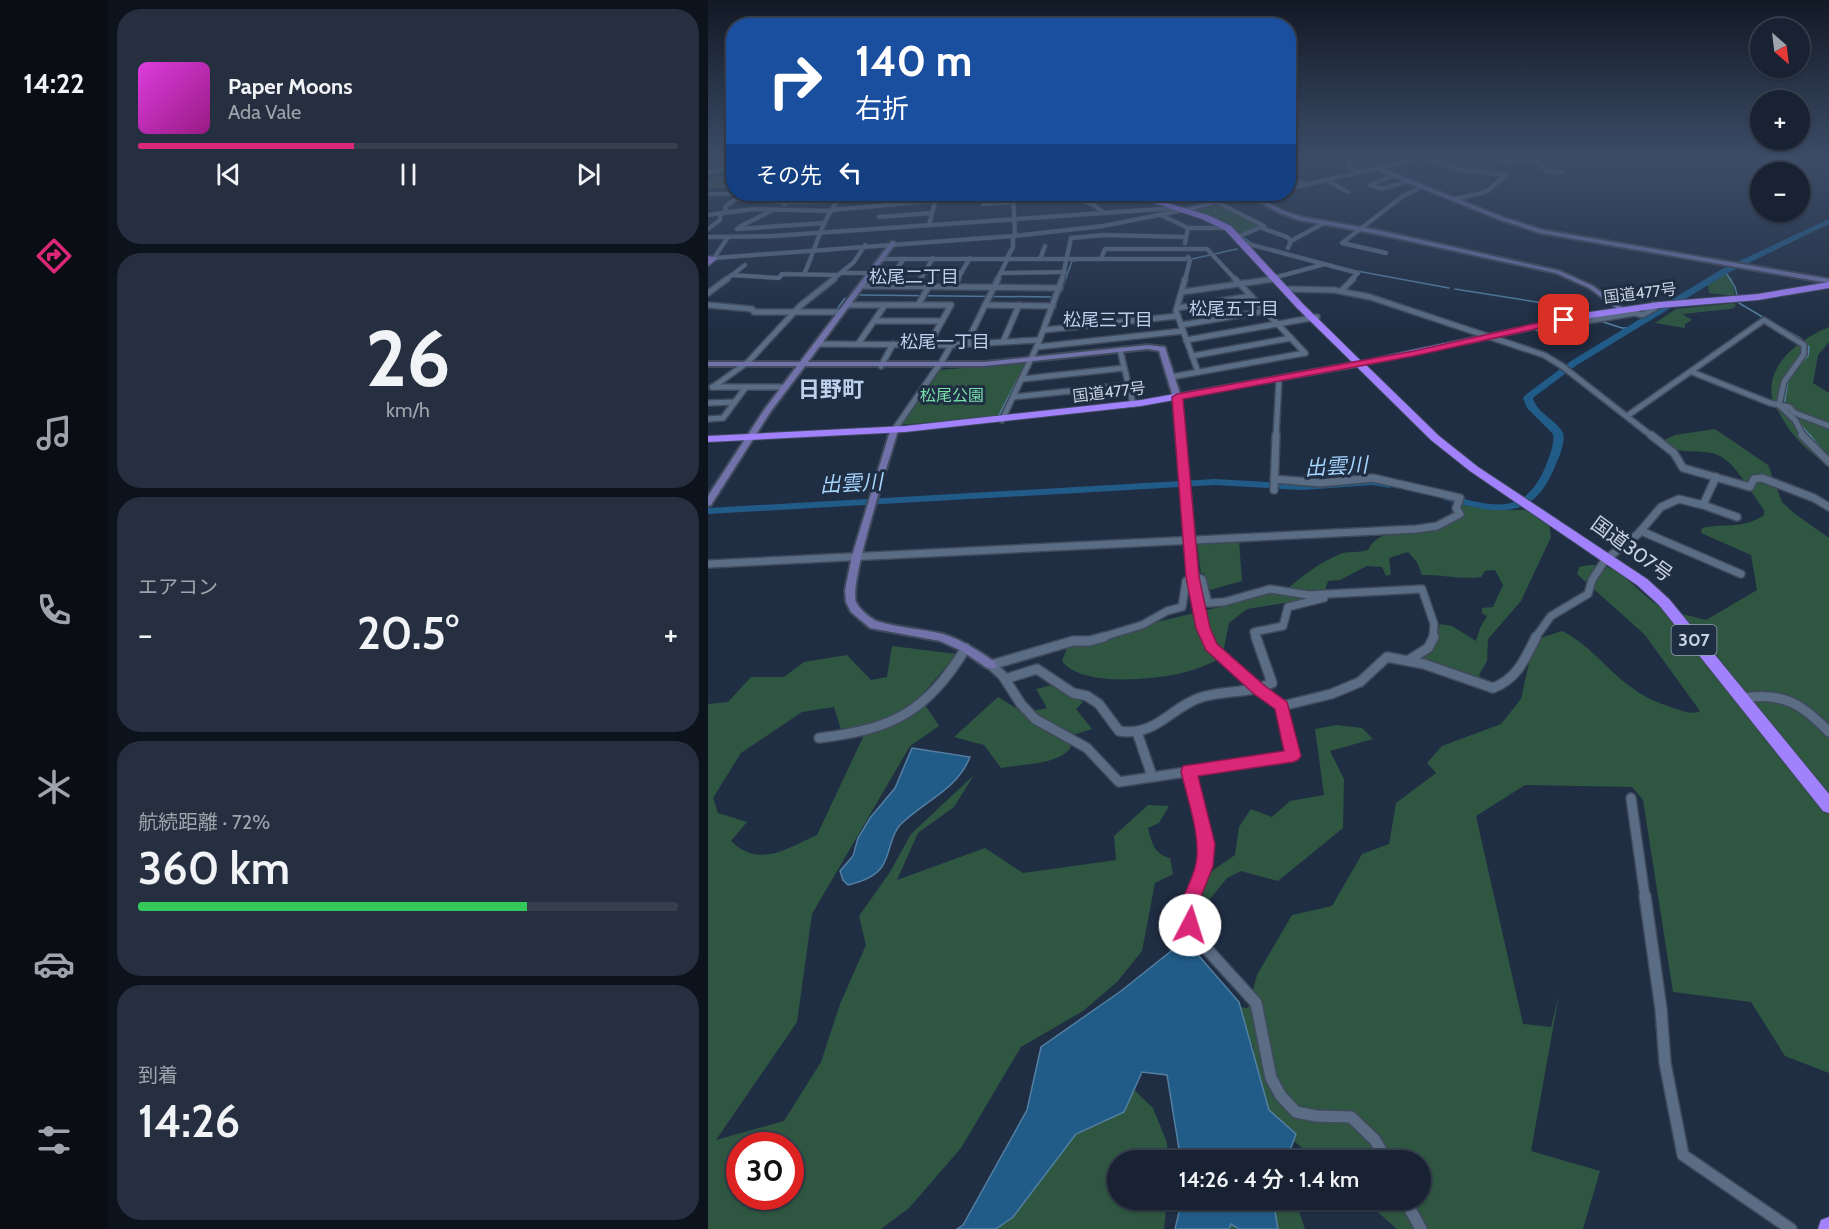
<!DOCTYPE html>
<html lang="ja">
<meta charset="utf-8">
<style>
:root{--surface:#182233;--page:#252f3f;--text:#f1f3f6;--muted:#9fa4ac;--line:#363f4e;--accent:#db2777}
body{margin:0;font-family:Cabin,"Noto Sans JP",sans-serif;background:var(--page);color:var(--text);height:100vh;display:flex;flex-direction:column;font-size:22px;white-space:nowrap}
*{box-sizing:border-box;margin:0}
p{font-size:20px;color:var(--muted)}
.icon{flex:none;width:33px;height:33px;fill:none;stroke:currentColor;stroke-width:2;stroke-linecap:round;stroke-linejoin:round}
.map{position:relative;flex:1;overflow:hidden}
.side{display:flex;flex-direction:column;gap:9px;padding:9px;background:#0d131c;width:600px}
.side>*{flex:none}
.hud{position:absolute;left:18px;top:18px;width:570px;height:183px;border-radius:24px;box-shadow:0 2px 4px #0004,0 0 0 2px var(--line);background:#1a4fa0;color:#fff;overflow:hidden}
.needle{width:39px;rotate:152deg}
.tools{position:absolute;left:1042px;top:18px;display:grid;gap:12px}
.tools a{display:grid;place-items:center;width:60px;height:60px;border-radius:50%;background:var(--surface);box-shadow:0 2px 4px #0004,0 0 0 2px var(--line);font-size:30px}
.speed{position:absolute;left:18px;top:1132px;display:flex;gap:12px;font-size:30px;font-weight:700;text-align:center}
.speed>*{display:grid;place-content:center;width:78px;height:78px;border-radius:50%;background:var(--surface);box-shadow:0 2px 4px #0004,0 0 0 2px var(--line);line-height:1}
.speed .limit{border:9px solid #d22;background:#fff;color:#111}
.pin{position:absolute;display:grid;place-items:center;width:51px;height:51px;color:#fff;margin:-26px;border-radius:12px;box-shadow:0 3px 9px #0006}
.me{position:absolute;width:66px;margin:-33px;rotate:5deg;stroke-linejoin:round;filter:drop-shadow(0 0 4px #0008)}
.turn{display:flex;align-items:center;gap:21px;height:126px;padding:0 30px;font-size:27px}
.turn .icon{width:78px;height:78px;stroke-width:2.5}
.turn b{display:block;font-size:42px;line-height:51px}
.then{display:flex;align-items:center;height:57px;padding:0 30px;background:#0003;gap:12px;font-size:22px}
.big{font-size:45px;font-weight:600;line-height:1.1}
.side .tile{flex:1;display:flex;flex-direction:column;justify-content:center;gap:9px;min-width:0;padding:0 21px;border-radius:24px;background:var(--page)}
.side .dial{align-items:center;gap:0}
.dial b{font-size:78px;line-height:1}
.song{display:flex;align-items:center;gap:18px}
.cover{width:72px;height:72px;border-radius:9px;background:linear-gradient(135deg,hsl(300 70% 55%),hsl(310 70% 35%))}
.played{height:6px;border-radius:3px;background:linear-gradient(90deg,var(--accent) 40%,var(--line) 40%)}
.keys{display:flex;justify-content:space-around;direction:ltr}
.heat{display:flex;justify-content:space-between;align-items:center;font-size:33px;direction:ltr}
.charge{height:9px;border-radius:4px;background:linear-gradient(90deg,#34c759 72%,var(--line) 0)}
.trip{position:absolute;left:399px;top:1150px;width:324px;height:60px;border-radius:30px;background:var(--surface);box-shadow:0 2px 4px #0004,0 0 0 2px var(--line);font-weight:600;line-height:60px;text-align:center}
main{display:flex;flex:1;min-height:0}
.tab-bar{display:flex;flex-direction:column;width:108px;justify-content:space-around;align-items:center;background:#0a0e14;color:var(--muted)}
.tab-bar .icon{width:42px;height:42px}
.tab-bar .active{color:var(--accent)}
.tab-bar b{font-size:27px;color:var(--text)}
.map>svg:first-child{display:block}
</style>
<main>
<nav class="tab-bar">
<b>14:22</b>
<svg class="icon active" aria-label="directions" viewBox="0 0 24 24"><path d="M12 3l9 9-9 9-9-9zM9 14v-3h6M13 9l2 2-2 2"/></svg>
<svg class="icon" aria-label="music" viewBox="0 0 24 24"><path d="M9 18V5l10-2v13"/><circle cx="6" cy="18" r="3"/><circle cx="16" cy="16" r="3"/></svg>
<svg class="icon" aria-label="phone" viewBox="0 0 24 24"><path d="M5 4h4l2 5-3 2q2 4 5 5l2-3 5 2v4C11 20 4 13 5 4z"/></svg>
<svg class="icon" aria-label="climate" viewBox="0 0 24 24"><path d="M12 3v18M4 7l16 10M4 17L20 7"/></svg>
<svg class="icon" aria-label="car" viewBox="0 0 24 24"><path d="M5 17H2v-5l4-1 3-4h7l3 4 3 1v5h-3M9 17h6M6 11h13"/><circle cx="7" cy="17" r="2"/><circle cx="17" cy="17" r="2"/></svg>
<svg class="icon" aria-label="filters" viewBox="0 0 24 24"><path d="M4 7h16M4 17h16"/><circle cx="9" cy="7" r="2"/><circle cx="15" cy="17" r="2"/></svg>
</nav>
<section class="side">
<div class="tile">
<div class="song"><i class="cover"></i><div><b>Paper Moons</b><p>Ada Vale</p></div></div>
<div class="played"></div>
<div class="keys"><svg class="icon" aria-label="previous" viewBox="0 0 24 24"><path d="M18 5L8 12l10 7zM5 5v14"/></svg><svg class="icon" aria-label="pause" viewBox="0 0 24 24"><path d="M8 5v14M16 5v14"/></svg><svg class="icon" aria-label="next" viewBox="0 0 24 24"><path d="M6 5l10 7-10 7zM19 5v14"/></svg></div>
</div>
<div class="tile dial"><b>26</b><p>km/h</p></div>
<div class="tile"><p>エアコン</p>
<div class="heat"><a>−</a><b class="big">20.5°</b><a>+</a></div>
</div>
<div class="tile"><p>航続距離 · 72%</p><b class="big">360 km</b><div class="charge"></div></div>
<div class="tile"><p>到着</p><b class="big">14:26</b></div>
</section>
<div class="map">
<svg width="1121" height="1229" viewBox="0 0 1121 1229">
<rect width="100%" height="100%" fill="#202e44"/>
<g fill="#2e5641" fill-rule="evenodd">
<polygon points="25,171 25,189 0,188 0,180"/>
<polygon points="509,204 553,226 532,235 523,228 483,210"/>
<polygon points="1018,274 1024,278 1027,296 1001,293 1000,285"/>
<polygon points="1026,303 1028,305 1026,308 1022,309 974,314 984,320 977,324 977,328 947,323 968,309"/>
<path d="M1121,327v15l-11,13 -5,28 16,10v75c-12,-11 -27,-22 -37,-35 -5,-6 -19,-29 -20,-36 -6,-34 30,-59 57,-70z"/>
<polygon points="316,363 318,364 292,416 191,425 230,370"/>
<path d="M1007,429l53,36 14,37 12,11 35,25v535l-44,-17 -34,-54 -78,-10 -30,-192 -11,-13 -107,-2 -49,31 47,208 28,3 8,-32 -28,156 69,20 -17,58h-186l-33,-29h56v-39h-101l-62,-49 -4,-66 -35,-19 -3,-22 33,3 9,-33 35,-60 40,-9 30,-52 27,-10 7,-41 40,-30 -9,-10 15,-17 59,-22 20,-25 13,-59 28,-9c27,13 45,39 69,56 12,10 28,16 42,21 9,3 19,7 27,3l-55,-76 -68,-61 2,-7c40,-10 50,20 79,38 12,8 34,11 48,15l51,-30 -6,-35 -50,-22 1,-5c22,-5 43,1 62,-13v-5c-12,-16 -30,-51 -49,-56 -18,-6 -38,3 -53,-13l13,-6z"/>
<path d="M754,505l36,5h29l22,14 2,13 -30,64 -33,38 -1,22 -8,14 6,7 -64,-23 10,-12 9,-23 12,2 24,15 4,-13 7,-12 -5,-3v-5l11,-1 10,-22 -8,-15 -10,1 -4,6c-20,3 -39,-3 -59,-2l-5,-13 -9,-10 -19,6 2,16 -5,2 -4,-9 -15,-1 -27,14 -12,1 -5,16 -76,12 -18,14 -7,35c-15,7 -32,14 -49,17 -28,5 -93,11 -111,-14l7,-18 159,-38 18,-15 37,3c16,-15 36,-30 57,-39 8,-3 19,-1 28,-4 11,-24 42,-15 62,-20 11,-4 21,-9 32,-14l-3,-8z"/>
<polygon points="531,540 534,581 502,590 496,573 493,574 489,542"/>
<path d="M184,646l65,8 -37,43 19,29 -29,20 -98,168 -15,108 -81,118 68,-19 37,-59 19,-58 26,-59 -7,-29 31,-44 21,-38 63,-59 -20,32 -36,26 -21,47 88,-32 38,25 93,-13 -2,-24 34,-31 21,1 -10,17 -11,5c4,15 6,26 22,30l3,16 -18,9 -13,68 -25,31 -34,29 -62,36 -60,101 -52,60 -28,21h-173v-525l20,-2 23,-25h33l20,-15 43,-7 24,25 16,-3zM126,707l7,22 23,6 -47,100c-30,13 -57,34 -86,6l16,-19 -29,-9 -5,-15 28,-45 61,-41zM32,1146h50v51h-50z"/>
<path d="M344,685l31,17 -7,7 16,20 -29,9 8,9c-11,18 -50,17 -70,21l-17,-23 -30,-8 44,-40 26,16 23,-5 -11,-19z"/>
<polygon points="629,725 654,728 665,739 622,751 636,779 635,828 570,881 533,871 519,878 501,900 506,932 490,930 488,902 505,870 527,855 531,827 543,809 564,817 582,801 616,795 607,729"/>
<polygon points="417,1081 445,1108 458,1140 462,1161 410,1161 410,1200 459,1200 456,1229 280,1229 338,1151"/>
<polygon points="519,1200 587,1200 597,1229 473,1229"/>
</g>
<g fill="#215c88" stroke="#537fa2" stroke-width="1.5">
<path d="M204,748l58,9c-13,33 -46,44 -70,68 -11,12 -9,30 -19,43 -8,10 -21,14 -33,17l-5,-5 -3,-9 13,-15 5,-18 12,-20 25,-30z"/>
<polygon points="477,940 531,1002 561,1110 588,1134 578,1161 473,1161 459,1075 434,1072 416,1112 368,1134 305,1217 288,1229 249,1229 255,1225 319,1110 333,1047 413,991"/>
<polygon points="474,1200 565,1200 570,1229 531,1229 523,1224 521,1229 467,1229"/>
</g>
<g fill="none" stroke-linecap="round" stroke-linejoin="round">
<g stroke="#537fa2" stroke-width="1.5">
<polyline points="3,174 26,168"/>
<polyline points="532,235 542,242"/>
<polyline points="506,254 529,249"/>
<polyline points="484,259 502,255"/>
<polyline points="649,271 741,288"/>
<polyline points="1017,271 1027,287 1031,303 1058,319"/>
<polyline points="747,289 835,303 871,313"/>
<polyline points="353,292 364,261 367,261"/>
<polyline points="152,295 345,297"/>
<polyline points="129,309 137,298"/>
<polyline points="892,321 914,328 923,328"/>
<polyline points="1071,326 1092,338 1101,347 1100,356 1092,364"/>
<polyline points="323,353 327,343"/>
<polyline points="1076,405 1080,381"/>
<polyline points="291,415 317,365"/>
<polyline points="1085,415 1103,437"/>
</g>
<polyline stroke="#537fa2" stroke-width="2" points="1102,435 1111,447"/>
<g fill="#215c88" fill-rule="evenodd">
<path d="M1121,219v5l-101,49 -151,92 -43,32 -1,1c4,16 23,21 30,35 3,8 -4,24 -7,31 -23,60 -60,49 -112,36l-1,-2 1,-2 4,-1c43,10 74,23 96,-25 4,-10 11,-25 9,-36l-26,-26 -4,-10 5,-5 43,-32 151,-92z"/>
<polygon points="507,479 595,484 664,479 686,483 687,485 682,488 664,485 595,490 507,485 0,514 0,508"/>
</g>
<defs>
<g id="street-far4">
<polyline points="639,157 642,162 640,167 652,172"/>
<polyline points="784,157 806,163"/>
<polyline points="801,157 832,162"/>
<polyline points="835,157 832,162 839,171 854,173"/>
<polyline points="711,158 754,170 798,175"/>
<polyline points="0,173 26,164"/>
<polyline points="580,179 598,184"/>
<polyline points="620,181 640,192"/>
<polyline points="662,185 674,189 701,181"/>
<polyline points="662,185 687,175"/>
<polyline points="580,189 716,157"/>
<polyline points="0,194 38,194"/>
<polyline points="305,194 307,235"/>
<polyline points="356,194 386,205 396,213"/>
<polyline points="30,199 80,202 127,201"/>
<polyline points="747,199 778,192 798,175"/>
<polyline points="509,202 556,226 529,237"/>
<polyline points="509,202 554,194"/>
<polyline points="451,203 476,194"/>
<polyline points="76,204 82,200 80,194"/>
<polyline points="275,204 305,202"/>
<polyline points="123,210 302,194"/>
<polyline points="17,212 18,206 33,195"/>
<polyline points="0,215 45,209 123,211"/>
<polyline points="453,215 480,228 520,228"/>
<polyline points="171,217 223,213"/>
<polyline points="221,225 229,194"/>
<polyline points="31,227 63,211"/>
<polyline points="554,228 579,237 583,241"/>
<polyline points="0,229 12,220 13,213"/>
<polyline points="29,229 117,223"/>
<polyline points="0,237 65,236 468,208"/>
<polyline points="533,242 650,273 643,280"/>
<polyline points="477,243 480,228"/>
<polyline points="580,248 583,241 616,223"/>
<polyline points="678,253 634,243 695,196 715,186"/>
<polyline points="6,258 305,236 395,226 476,210"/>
<polyline points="6,258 20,237"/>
<polyline points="299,258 305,247 305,236"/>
<polyline points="173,259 481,259"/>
<polyline points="332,259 337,246"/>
<polyline points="393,259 397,249 499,249 528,280"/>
<polyline points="218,272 254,272"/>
<polyline points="133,273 163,273"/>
<polyline points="292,273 357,272"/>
<path d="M96,274c13,-27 18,-59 40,-80"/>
<polyline points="24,275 37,265"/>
<polyline points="17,280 24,275 71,278 74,274 129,275"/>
<polyline points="124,280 146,262 157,245"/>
<polyline points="180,280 196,259"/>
<polyline points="212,280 225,258"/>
<polyline points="249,280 262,258"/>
<polyline points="289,280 300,258"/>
<polyline points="354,280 363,238 396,235 477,237"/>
<polyline points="477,280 482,260 480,257"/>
<polyline points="558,280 617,264"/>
</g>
<g id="street-far3">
<polyline points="477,279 468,311 490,372"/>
<polyline points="527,279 597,353"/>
<polyline points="153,286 352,288"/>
<polyline points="176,286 182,279"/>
<polyline points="209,286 213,279"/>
<polyline points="246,286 250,279"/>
<polyline points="578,289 626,290 662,297 836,355 854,366 945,437"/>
<polyline points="633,291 645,279"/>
<polyline points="474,292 566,279"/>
<polyline points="0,293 19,279"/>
<polyline points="0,305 44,309 46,312 134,312"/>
<polyline points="139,305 243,305 221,344"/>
<polyline points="210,305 221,286"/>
<polyline points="277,305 345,306"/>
<polyline points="469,308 543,296"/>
<polyline points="166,321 234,321"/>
<polyline points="473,325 557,311"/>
<polyline points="828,327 831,329 927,313 934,315 947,308 945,305"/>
<polyline points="336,330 470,316"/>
<polyline points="478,340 609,317"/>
<polyline points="295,342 311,305"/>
<polyline points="110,344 243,345 331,340"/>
<polyline points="150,344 177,305"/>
<polyline points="258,344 290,279"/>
<polyline points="329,347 475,331"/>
<polyline points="412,350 425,404"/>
<polyline points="484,356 583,338"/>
<polyline points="232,365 243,345"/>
<polyline points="173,366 185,344"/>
<polyline points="984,372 1062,403 1081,407 1087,413 1121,426"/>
<polyline points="463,377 597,353"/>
<polyline points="314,379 416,368"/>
<polyline points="4,387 78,387"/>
<polyline points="5,387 40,362 92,306 126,279"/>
<polyline points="306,397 420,385"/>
<polyline points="0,403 27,402"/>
<polyline points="919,416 1056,320 1096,345 1096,354 1076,382 1071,405 1087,420 1096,437"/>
<polyline points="0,419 15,418 38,387"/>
<polyline points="294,420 330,344 354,279"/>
<polyline points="186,430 231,365"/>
<polyline points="568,437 571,379"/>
</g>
<g id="street-far2">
<polyline points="943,435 966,453 975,468 1042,487 1046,479 1054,478 1106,498 1121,507"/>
<polyline points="1094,435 1121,462"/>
<polyline points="566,490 568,435"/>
<polyline points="995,505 1029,517"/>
<polyline points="933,531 1033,574"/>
<polyline points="0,564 709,529 729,526 752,514 748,508 752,498 665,478 613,483 566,479"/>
<polyline points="391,638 434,625 459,611 474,607 478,581 485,577 494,579 500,603 516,602 562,589 600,595 714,589 726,624 725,638"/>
<polyline points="548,638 546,632 575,626 580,607 616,598"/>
<polyline points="827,638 843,616 880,594 884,580 897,560 930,534 953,507 971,499 995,505 1008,477"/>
</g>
<g id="street-far1">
<polyline points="701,660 720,648 726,637"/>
<path d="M283,665l12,11 18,28 14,15 52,29 32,34 174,-26 -11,-50 49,-12 29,-12 27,-25 37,7 69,24c24,-9 32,-29 43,-51"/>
<polyline points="283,665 365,641 382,641 396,637"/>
<path d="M297,679l32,-10 36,24 14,3 12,8 20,27c36,6 50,-22 80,-33 24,-8 49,-4 73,-15l-16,-46"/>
<path d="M1034,698c41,-6 59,5 87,34"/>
<polyline points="429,732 444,776"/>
<path d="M111,738c75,-9 107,-26 147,-90"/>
<polyline points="481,771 495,825 498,856 485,897"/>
<polyline points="923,798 937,897"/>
</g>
<g id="street">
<polyline points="485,896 482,910 488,937 548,1003 563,1078 573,1096 588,1112 608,1116 643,1117 667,1140 679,1161"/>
<polyline points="937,896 953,1009 957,1063 975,1155 1083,1229"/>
<polyline points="697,1200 713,1229"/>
</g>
<g id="secondary">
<polygon points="668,166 794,217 835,230 1121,279 1121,283 832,233 790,219 666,169"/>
<polygon points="541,195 545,195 576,211 594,217 669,230 852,271 885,286 916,309 911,310 881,288 848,273 669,234 591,220 572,213 541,197"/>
<polygon points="509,200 511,201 511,203 476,212 473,210"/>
<polygon points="185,241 187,242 187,244 100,362 276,362 440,345 457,347 473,397 490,577 500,628 507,644 555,687 578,703 580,706 578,709 570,709 547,693 499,649 490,628 480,577 465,397 451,351 440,349 276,366 97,366 63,411 3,505 0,506 0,496 56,410 89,366 0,366 0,362 92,362 183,242"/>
<path d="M183,428h3l4,2c-8,29 -49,150 -42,172 3,7 17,19 24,20 20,6 42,7 63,12 19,6 36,17 52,28l2,3 -2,3h-8l-25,-17 -22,-10 -70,-13 -19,-16 -5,-10 -1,-12 7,-34z"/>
</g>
<polygon id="primary" points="0,256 10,258 0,266"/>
<g id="highway">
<polygon points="419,194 428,194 500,215 523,226 595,304 653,361 882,312 951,302 1050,294 1121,282 1121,288 1050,300 951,308 882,318 658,365 731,436 770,467 939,579 961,599 1121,794 1121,813 1115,811 951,605 929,585 762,471 723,440 649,367 433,406 197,432 0,442 0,436 197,426 433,400 644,362 589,308 517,230 494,219"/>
<polygon points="1121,1217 1121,1229 1110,1229 1113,1220"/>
</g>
</defs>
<use href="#street-far4" stroke="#3f4b5c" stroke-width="5"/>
<use href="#street-far3" stroke="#3f4b5c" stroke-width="8"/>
<use href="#street-far2" stroke="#3f4b5c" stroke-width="10"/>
<use href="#street-far1" stroke="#3f4b5c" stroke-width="12"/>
<use href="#street" stroke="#3f4b5c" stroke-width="14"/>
<use href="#secondary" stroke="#3f4b5c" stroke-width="4"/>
<use href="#primary" stroke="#3f4b5c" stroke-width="3"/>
<use href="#highway" stroke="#3f4b5c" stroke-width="2"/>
<use href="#street-far4" stroke="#5b6c85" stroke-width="4"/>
<use href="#street-far3" stroke="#5b6c85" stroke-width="5"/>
<use href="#street-far2" stroke="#5b6c85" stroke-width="7"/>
<use href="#street-far1" stroke="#5b6c85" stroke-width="9"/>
<use href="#street" stroke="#5b6c85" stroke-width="11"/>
<use href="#secondary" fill="#7072a9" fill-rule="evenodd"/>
<use href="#primary" fill="#8679cd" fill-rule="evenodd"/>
<use href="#highway" fill="#a281fd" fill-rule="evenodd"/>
</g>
<linearGradient id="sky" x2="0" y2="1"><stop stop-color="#121925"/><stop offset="0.48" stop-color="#3c4c67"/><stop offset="1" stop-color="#3c4c67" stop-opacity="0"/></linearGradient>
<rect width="1121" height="329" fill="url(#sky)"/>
<path fill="#db2777" stroke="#8e194d" stroke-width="1.5" d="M856,317l5,3 -2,2 -153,34 -231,43 16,178 11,51 7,16 48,42 22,16 14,54 -3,4 -5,2 -95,14 17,68 -2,22 -15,38 1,21 -3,6 -6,3 -7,-3c-10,-22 6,-42 12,-63 8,-27 -8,-70 -14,-97l2,-5 101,-15 -9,-42 -21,-15 -48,-44 -10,-22 -10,-51 -14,-180 5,-3 237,-43z"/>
<g text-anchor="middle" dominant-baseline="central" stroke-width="6" stroke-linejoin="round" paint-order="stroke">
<g font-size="16" fill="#c9d2e0" stroke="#202e44">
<text transform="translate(932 293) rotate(-7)">国道477号</text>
<text transform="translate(401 392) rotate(-7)">国道477号</text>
</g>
<g font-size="16" fill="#78dfa9" stroke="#202e44">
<text x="244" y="395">松尾公園</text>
</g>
<g font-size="18" fill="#bed1ec" stroke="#202e44">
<text x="206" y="277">松尾二丁目</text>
<text x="526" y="309">松尾五丁目</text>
<text x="400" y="320">松尾三丁目</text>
<text x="237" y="342">松尾一丁目</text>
</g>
<rect fill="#202e44" stroke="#96a1b1" stroke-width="1.5" x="963.5" y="625" width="45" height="30" rx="4.5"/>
<g font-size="18" font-weight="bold" fill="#c9d2e0">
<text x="986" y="640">307</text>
</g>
<g font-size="20" fill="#c9d2e0" stroke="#202e44">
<text transform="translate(924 549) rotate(36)">国道307号</text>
</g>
<g font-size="21" font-style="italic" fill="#a5d4fc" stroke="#202e44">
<text transform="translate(628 466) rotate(-3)">出雲川</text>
<text transform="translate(143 483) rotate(-3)">出雲川</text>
</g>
<g font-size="22" font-weight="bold" fill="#bed1ec" stroke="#202e44">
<text x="123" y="389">日野町</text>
</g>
</g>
</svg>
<div class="tools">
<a><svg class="needle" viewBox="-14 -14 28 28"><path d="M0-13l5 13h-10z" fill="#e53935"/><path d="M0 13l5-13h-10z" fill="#9fa4ac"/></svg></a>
<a>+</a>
<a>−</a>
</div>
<div class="speed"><div class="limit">30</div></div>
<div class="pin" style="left:856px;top:320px;background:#d93025"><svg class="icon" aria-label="arrive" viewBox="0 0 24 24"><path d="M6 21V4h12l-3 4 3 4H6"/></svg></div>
<svg class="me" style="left:482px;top:925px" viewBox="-20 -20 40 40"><circle r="19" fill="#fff"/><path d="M0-13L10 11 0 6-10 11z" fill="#db2777"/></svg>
<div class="trip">14:26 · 4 分 · 1.4 km</div>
<div class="hud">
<div class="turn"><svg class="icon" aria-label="right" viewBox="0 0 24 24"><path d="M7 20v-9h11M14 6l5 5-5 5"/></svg><div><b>140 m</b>右折</div></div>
<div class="then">その先<svg class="icon" aria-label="left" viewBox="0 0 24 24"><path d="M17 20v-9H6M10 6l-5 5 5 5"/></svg></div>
</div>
</div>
</main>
